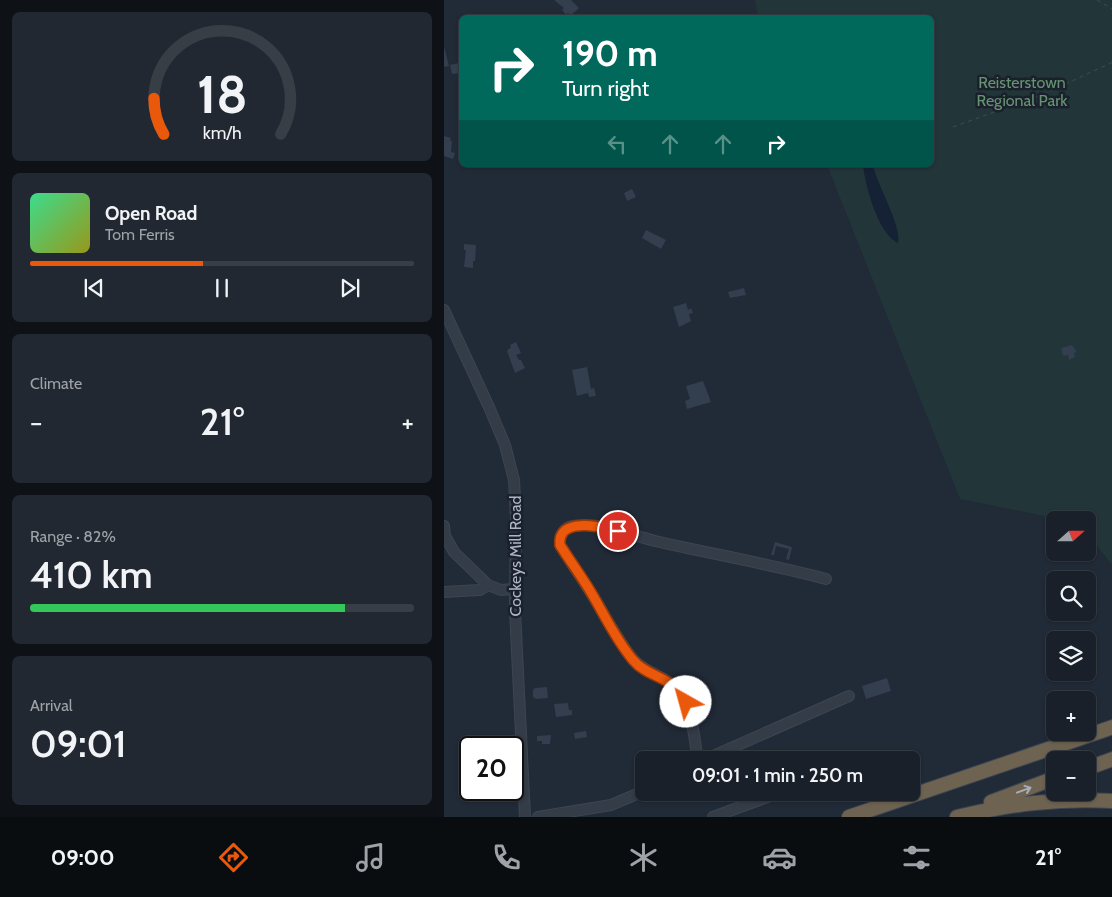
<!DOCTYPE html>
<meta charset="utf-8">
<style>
:root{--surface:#192029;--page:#222831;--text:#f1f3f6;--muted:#9fa3a8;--line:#373e46;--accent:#ea580c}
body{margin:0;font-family:Cabin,sans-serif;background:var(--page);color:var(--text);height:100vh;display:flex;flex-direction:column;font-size:19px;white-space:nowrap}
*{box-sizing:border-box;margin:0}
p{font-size:16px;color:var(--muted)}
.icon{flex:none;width:28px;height:28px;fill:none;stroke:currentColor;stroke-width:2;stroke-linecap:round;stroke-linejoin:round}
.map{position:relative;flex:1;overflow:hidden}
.drawer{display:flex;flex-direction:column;gap:12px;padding:12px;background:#0e1217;width:444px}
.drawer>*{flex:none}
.top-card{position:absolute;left:15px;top:15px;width:475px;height:152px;border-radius:8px;box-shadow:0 1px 4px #0004,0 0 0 1px var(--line);background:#00695c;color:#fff;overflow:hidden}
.needle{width:32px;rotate:69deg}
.controls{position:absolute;left:602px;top:511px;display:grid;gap:10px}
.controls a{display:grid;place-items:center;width:50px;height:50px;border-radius:8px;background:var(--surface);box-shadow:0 1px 4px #0004,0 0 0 1px var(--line);font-size:25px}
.speed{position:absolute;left:15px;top:736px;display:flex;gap:10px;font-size:25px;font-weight:700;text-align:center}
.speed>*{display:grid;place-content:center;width:65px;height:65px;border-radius:50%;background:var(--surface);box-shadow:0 1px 4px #0004,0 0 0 1px var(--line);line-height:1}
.speed .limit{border:2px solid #111;border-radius:8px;background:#fff;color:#111}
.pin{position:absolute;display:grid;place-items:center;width:42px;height:42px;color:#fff;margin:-21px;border:2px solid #fff;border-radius:50%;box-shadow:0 1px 5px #0007}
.me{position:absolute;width:55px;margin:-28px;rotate:322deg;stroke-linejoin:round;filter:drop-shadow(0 0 4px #0008)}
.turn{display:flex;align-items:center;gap:18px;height:105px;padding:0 20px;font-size:22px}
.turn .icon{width:65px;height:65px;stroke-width:2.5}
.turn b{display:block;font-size:35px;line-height:42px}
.lanes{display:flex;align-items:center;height:48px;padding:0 20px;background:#0003;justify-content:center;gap:25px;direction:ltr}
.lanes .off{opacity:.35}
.big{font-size:38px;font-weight:600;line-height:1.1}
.drawer .card{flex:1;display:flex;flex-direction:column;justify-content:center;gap:8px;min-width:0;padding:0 18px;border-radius:8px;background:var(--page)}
.drawer .dial{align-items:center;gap:0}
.dial svg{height:130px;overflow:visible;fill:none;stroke:var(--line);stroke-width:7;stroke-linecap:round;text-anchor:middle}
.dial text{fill:var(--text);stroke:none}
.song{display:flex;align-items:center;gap:15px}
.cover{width:60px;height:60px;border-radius:8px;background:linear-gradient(135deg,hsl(150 70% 55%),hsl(60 70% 35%))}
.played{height:5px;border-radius:2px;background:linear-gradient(90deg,var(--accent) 45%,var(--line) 45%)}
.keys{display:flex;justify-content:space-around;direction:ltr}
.heat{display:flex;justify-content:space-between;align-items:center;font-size:28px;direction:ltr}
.charge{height:8px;border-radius:4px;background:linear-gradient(90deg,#34c759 82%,var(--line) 0)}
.trip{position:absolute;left:191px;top:751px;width:285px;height:50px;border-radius:8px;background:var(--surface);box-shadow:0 1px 4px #0004,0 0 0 1px var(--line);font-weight:600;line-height:50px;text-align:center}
.tab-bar{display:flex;height:80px;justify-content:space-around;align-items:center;background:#0a0d10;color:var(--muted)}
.tab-bar .icon{width:35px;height:35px}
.tab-bar .current{color:var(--accent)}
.tab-bar b{font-size:22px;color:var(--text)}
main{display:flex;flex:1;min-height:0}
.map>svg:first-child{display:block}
</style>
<main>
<section class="drawer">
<div class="card dial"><svg viewBox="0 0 100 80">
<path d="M14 69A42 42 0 1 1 86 69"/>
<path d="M14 69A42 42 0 0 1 8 47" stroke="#ea580c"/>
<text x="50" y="56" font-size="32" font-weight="700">18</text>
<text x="50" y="72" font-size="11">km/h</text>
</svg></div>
<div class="card">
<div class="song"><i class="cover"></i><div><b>Open Road</b><p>Tom Ferris</p></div></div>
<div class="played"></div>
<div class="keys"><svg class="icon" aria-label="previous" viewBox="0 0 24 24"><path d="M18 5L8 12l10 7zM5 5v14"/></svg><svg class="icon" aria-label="pause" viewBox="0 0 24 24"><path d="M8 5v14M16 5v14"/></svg><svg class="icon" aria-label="next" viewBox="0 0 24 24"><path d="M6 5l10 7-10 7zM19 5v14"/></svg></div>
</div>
<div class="card"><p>Climate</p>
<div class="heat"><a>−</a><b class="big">21°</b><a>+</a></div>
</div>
<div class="card"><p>Range · 82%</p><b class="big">410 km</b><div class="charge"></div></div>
<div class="card"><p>Arrival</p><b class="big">09:01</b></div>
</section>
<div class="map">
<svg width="669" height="817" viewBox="0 0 669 817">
<rect width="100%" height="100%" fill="#212a37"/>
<polygon fill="#223538" points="311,0 668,0 668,565 644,534 644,520 620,520 516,499 383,165 488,165 488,18 314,17"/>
<path fill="#152134" d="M419,165h10c4,20 29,61 25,78 -20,-9 -33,-58 -35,-78z"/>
<g fill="#333e4e">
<polygon points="110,0 127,0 135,8 126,16 124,13 122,15 118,10 120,8"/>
<polygon points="0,46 5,66 0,67"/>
<polygon points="15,63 17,73 8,74 6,65"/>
<polygon points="0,136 7,138 6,141 8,141 7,152 11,153 9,159 0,156"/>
<polygon points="188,189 192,197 183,201 180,193"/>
<polygon points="202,230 222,240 217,249 198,238"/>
<polygon points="20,244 32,245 31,261 29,261 29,268 20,267 22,250 20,250"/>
<polygon points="300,288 302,295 286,298 284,292"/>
<polygon points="242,303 244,310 247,308 249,313 245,314 247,321 235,327 229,307"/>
<polygon points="72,342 77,353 72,355 75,360 77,360 81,368 71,373 63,351 67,347 66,345"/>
<polygon points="628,345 633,352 630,353 631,357 625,360 624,355 619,356 617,348"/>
<polygon points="143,367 147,389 150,388 152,396 145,397 144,393 133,396 128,370"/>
<polygon points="259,381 267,402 243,409 241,401 246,399 242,386"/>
<polygon points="331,542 348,547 345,560 342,559 345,549 332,546 330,555 327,555"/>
<polygon points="443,678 447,691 422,699 418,686"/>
<polygon points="103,687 104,698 92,699 89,697 89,690 91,688"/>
<polygon points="124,703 125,710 128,710 128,715 112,717 110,704"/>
<polygon points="142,731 143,737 131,739 130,733"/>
<polygon points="107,735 106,744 98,744 98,741 93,741 93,736"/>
</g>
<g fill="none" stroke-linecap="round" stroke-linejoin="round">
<defs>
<g id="minor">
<polyline points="0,310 45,407 61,445 70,480 72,518 71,610 81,817"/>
<polyline points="0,526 1,536 10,552 44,585 57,590 70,589"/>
<polyline points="0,592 36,590 44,585"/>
<path d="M254,760c-5,-26 -5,-64 -31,-79 -11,-7 -28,-13 -35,-23 -16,-20 -27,-43 -41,-65 -10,-16 -21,-32 -31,-48 -1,-9 3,-17 13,-19 27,-5 57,9 82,15 57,13 115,23 171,38"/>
<polyline points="260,760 405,696"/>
<polyline points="426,760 434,757"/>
<polyline points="94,817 167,805 200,791"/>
<polyline points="269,817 337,792"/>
</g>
<g id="highway">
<polyline points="644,768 669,759"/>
<polyline points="547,802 611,778"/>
<polyline points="405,817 669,727"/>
<path d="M513,817c53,-13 101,-19 156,-16"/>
</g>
</defs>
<use href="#minor" stroke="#3d4551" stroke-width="12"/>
<use href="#highway" stroke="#3e4652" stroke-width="16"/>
<g stroke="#3b4f51" stroke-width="1" stroke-dasharray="4 4" stroke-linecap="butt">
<polyline points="653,0 668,9"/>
<polyline points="509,127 602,93 669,62"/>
</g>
<use href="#minor" stroke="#343c48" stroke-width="10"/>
<use href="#highway" stroke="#6e6351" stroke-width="14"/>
</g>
<defs><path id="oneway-shaft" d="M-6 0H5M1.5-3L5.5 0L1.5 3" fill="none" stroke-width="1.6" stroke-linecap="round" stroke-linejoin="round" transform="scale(1.25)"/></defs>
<use stroke="#a8aeb8" href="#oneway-shaft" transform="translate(580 790) rotate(-20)"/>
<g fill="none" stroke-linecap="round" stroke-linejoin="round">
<defs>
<path id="route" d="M174,531c-17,-4 -61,-15 -58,14 10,16 22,32 32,49 13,22 24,46 41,66 16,19 38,14 53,42"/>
</defs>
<use href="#route" stroke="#983908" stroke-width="12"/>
<use href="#route" stroke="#ea580c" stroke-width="9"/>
</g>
<g text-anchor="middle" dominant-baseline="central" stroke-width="5" stroke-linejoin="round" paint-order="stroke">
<g font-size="16" fill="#669472" stroke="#1a212c">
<text x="578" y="82">Reisterstown<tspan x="578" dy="18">Regional Park</tspan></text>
</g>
<g font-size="16" fill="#aeb6c4" stroke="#1a212c">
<text transform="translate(71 556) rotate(-90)">Cockeys Mill Road</text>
</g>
</g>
</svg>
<div class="controls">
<a><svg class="needle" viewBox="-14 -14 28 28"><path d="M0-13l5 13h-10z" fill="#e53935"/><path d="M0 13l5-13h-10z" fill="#9fa3a8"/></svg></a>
<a><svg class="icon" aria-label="search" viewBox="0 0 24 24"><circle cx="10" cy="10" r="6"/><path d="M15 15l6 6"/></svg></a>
<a><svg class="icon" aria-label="layers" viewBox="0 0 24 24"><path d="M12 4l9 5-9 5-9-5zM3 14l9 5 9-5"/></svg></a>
<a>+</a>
<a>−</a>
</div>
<div class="speed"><div class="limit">20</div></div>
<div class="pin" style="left:174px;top:531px;background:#d93025"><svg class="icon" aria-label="arrive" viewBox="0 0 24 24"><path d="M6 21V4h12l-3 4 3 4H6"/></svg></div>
<svg class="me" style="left:242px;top:702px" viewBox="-20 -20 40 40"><circle r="19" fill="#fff"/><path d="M0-13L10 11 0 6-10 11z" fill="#ea580c"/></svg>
<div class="trip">09:01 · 1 min · 250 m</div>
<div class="top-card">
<div class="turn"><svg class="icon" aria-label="right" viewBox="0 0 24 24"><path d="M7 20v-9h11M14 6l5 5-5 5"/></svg><div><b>190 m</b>Turn right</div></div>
<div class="lanes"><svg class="icon off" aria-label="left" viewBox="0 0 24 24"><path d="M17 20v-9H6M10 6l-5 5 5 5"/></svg><svg class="icon off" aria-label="ahead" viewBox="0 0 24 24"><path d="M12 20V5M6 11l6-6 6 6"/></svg><svg class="icon off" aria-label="ahead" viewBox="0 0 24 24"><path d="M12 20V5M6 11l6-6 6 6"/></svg><svg class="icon" aria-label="right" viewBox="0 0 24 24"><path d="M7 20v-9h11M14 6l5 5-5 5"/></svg></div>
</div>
</div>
</main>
<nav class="tab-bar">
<b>09:00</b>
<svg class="icon current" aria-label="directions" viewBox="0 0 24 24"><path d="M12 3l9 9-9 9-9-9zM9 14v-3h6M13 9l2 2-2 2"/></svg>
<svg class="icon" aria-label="music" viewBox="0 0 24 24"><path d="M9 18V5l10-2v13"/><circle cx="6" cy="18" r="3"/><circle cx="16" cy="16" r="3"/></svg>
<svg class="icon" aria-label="phone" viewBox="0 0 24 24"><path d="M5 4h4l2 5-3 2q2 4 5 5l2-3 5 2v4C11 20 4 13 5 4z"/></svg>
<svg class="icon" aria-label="climate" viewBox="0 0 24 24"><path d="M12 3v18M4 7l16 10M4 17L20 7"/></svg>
<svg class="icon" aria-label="car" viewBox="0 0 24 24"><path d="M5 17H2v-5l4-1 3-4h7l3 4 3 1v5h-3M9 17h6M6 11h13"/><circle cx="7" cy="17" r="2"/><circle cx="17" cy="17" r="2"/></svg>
<svg class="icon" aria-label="filters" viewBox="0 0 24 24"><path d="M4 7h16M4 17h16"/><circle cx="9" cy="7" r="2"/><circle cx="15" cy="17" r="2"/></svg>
<b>21°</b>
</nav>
